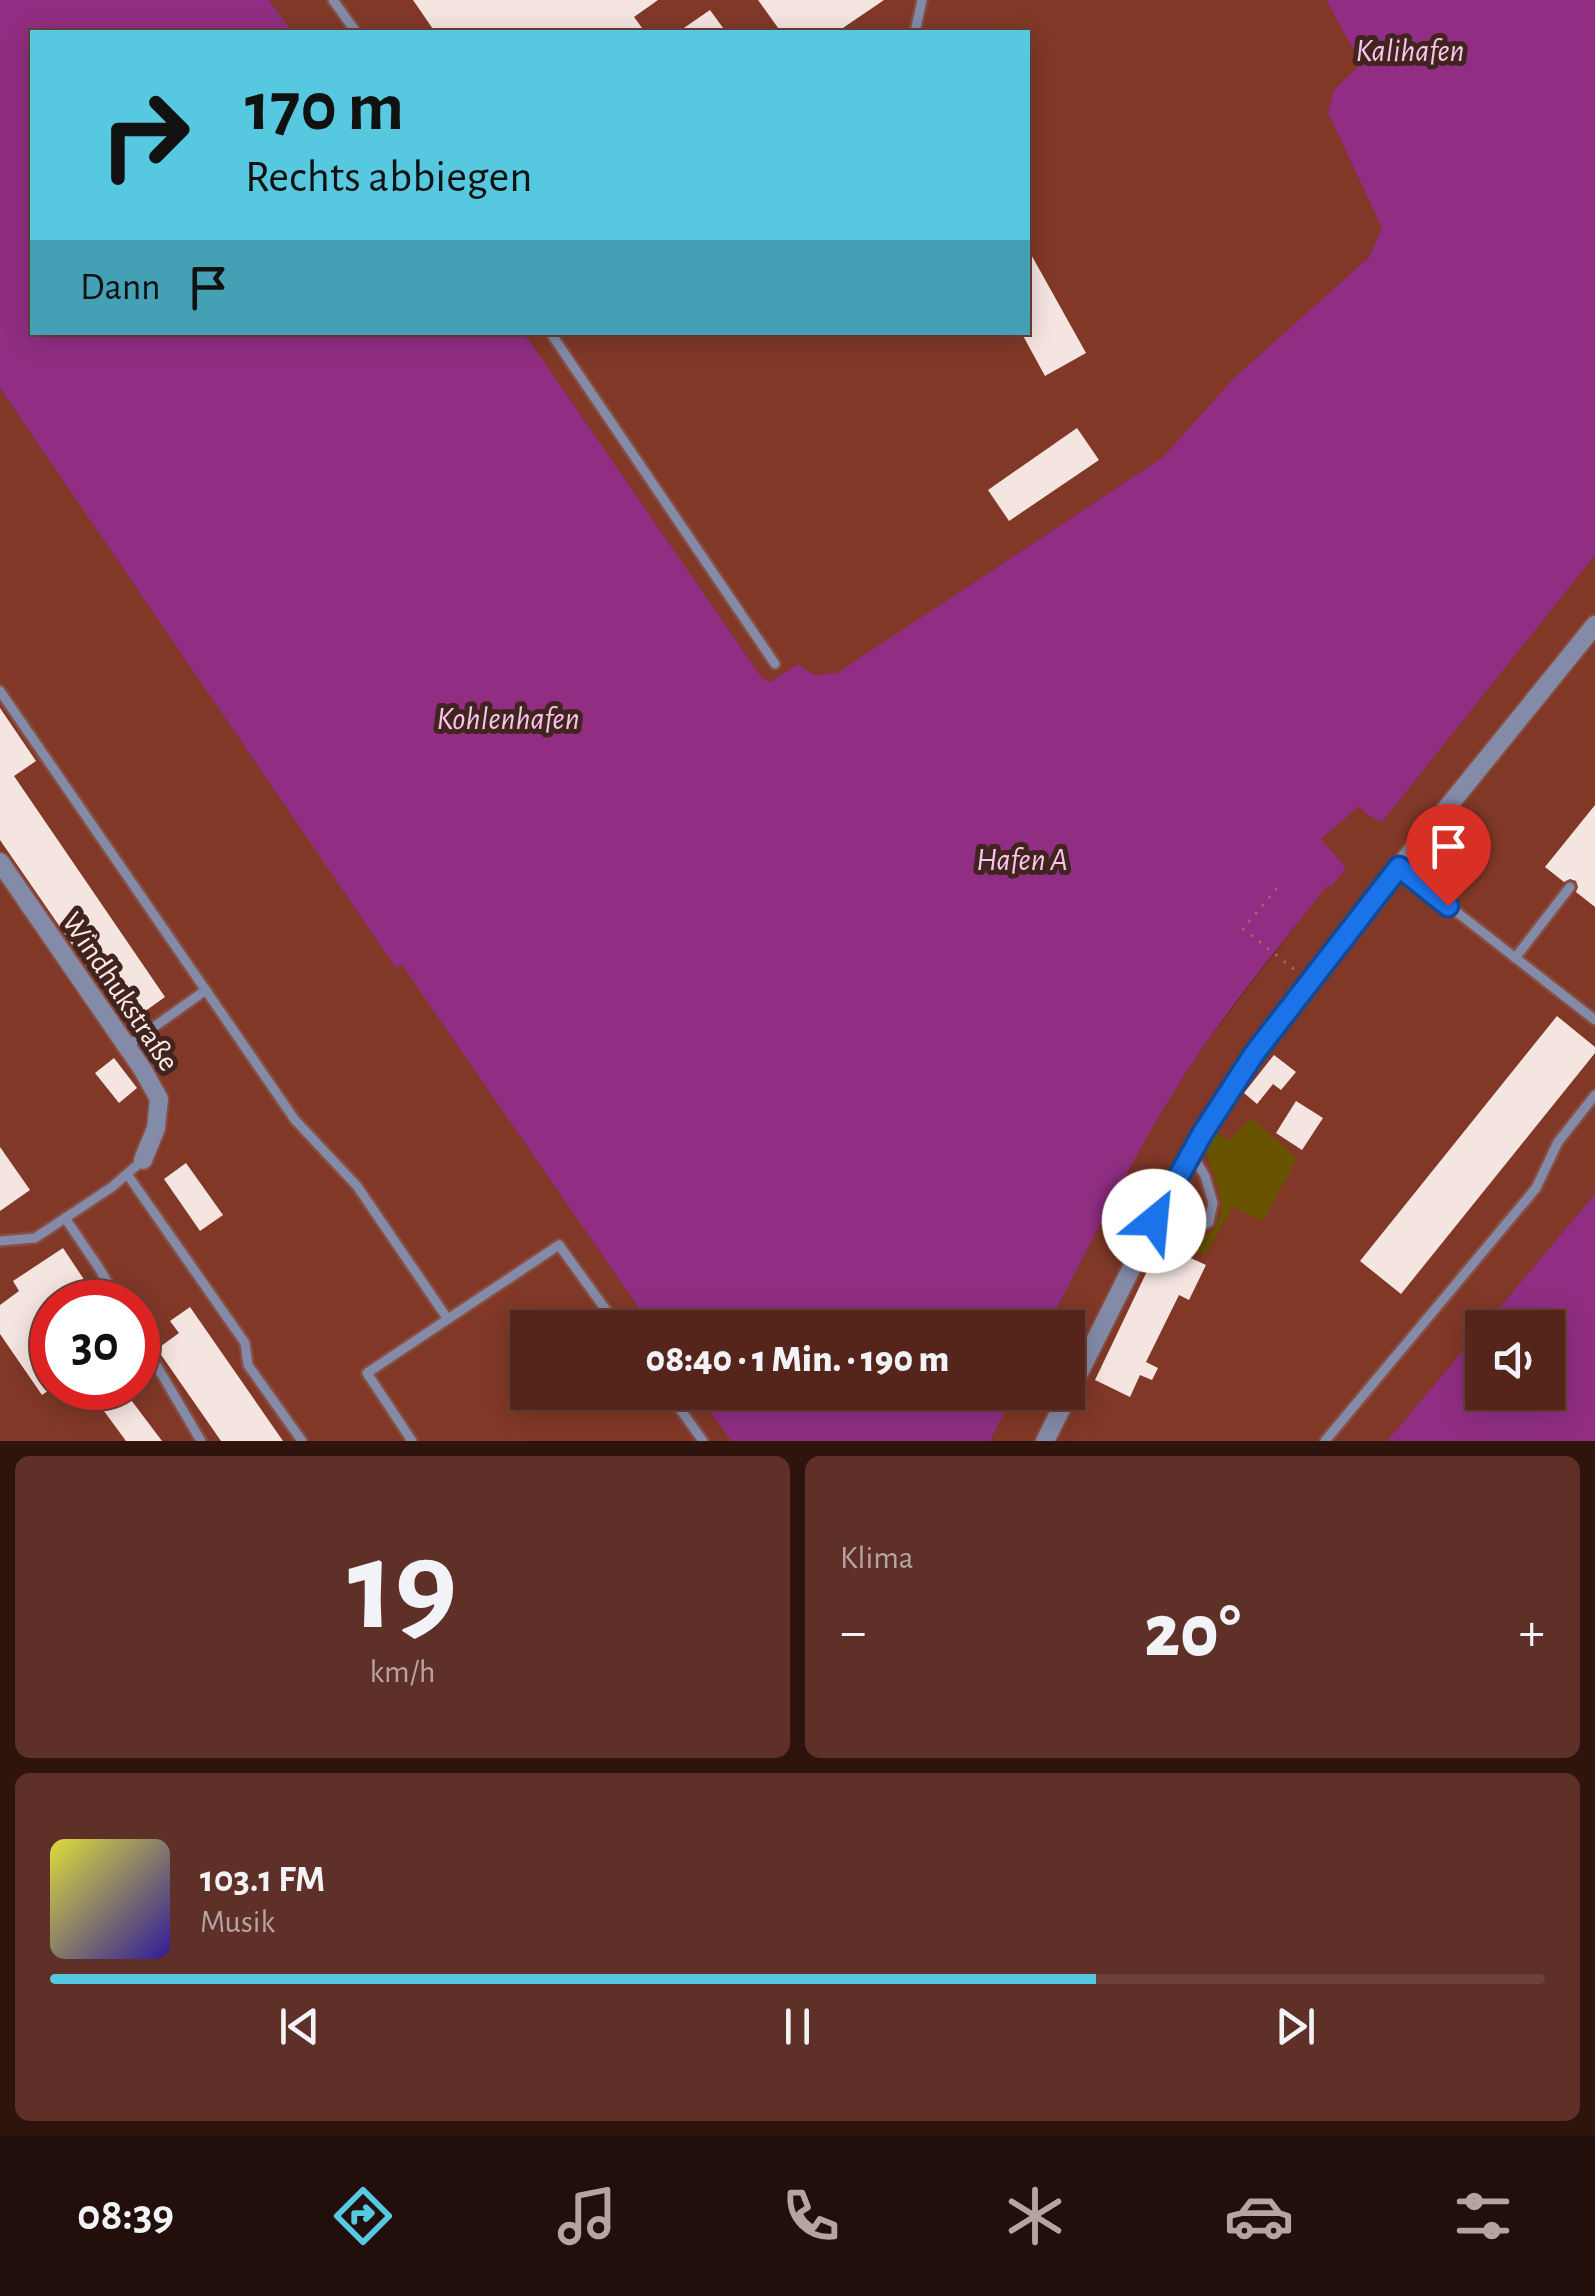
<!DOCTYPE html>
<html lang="de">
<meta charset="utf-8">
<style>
:root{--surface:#55241a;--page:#5e3027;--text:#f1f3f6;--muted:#b6a4a2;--line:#6b4139;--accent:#56c9e1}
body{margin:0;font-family:"Alegreya Sans",sans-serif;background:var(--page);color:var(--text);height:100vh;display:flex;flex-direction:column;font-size:38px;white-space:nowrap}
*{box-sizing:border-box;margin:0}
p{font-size:32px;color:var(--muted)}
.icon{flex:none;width:55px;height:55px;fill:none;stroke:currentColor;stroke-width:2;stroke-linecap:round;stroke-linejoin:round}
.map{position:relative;height:1441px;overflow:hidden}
.details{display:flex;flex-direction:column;gap:15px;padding:15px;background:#2f140e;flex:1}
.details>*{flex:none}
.guide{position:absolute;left:30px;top:30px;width:1000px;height:305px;border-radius:0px;box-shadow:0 5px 25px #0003,0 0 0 2px var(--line);background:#56c9e1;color:#111;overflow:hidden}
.buttons{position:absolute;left:1465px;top:1310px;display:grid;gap:20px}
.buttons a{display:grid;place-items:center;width:100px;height:100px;border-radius:0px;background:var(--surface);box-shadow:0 5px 25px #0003,0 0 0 2px var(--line);font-size:50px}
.speed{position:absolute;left:30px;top:1280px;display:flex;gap:20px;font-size:50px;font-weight:700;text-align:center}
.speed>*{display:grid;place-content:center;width:130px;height:130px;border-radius:50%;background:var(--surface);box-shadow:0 5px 25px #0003,0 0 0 2px var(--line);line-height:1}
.speed .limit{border:15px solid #d22;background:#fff;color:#111}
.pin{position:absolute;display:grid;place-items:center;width:85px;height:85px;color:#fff;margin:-102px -42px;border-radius:50% 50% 50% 0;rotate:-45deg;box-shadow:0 0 10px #0007}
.pin .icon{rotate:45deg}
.me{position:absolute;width:110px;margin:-55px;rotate:28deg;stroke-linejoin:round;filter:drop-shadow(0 0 8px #0008)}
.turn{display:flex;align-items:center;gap:35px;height:210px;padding:0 50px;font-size:45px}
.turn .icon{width:130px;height:130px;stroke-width:2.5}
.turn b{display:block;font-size:70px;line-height:85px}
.then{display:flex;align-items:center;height:95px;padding:0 50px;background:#0003;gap:20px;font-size:38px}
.big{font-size:75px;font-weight:800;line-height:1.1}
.details .widget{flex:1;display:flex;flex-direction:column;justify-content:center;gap:15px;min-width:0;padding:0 35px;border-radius:15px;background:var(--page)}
.details .dial{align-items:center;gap:0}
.dial b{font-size:130px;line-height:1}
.song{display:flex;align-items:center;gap:30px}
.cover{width:120px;height:120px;border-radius:15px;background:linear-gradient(135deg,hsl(60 70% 55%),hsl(250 70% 35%))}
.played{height:10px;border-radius:5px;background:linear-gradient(90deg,var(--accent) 70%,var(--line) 70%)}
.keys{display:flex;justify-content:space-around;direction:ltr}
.heat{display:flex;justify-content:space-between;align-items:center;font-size:55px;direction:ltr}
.details .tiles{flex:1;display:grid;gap:15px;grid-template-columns:1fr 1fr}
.widget:last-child{grid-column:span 2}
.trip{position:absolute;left:510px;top:1310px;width:575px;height:100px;border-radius:0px;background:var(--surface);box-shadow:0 5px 25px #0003,0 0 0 2px var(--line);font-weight:800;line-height:100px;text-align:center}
.dock{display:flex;height:160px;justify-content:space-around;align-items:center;background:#220e0a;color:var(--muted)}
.dock .icon{width:70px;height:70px}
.dock .on{color:var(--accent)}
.dock b{font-size:45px;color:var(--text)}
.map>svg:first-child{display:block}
</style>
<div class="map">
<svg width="1595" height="1441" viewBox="0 0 1595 1441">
<rect width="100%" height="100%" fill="#713022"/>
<g fill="#813827" fill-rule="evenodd">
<polygon points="269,0 1326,0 1361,65 1334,90 1328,113 1382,228 1369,257 1234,378 1162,458 837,673 814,675 798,664 770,682 762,678 524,333 1028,332 1028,32 292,32"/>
<path d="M0,388l396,579 6,-3 250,363 -124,1v64l169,1 34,48h-731zM52,1302h86v86h-86z"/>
<polygon points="1595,555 1595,1194 1387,1441 990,1441 1014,1393 1068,1392 1068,1328 1047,1327 1137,1152 1184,1075 1209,1039 1327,885 1320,839 1359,805 1382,822"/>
</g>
<path fill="#685400" d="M1251,1118l46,41 -34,62 -30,-14 -28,48 -17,-8c39,-20 38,-37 25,-75 -3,-7 -7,-17 -6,-25 0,-4 4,-11 7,-15l15,8z"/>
<g fill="#912e83" fill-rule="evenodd">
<path d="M0,0h269l23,32h-260v300l492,1 238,345 8,4 28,-18 16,11 23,-2 325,-215 72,-80 135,-121 13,-29 -54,-115 6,-23 27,-26 -35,-64h269v555l-213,267 -14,-7 -9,-9 -38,33 25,29 -15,19 -4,-1c-49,62 -101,124 -144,191 -51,80 -92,166 -136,250h-395l-250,-362 -6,3 -396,-580z"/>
<path d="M1595,1194v247h-208zM1482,1328h66v64h-66z"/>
<polygon points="697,1393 1014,1393 990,1441 731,1441"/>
</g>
<g fill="#f5e5e1">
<polygon points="413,0 658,0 634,17 645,32 435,32"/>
<polygon points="758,0 884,0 837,32 781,32"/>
<polygon points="710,10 726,32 678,32"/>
<polygon points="1028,249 1086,353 1045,376 1021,332 1028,332"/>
<polygon points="1077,428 1099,460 1009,521 988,490"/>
<polygon points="0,708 36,761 14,776 165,997 127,1024 0,840"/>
<polygon points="1595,805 1595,907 1576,892 1578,887 1576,881 1570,879 1564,882 1545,867"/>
<polygon points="1557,1016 1595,1047 1595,1053 1401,1294 1360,1261"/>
<polygon points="1274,1055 1296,1072 1281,1090 1273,1084 1257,1104 1244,1093"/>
<polygon points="114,1058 137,1088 119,1103 95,1073"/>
<polygon points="1296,1101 1323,1118 1302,1150 1276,1133"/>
<polygon points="0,1147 30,1190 0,1211"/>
<polygon points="186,1163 223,1215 200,1231 164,1179"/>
<polygon points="1160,1244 1206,1265 1189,1300 1179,1295 1146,1362 1158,1368 1152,1380 1140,1375 1130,1397 1095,1380"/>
<polygon points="63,1248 99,1302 52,1302 52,1388 42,1395 0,1334 0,1305 19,1291 13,1281"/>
<polygon points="190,1307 199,1320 283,1441 221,1441 157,1349 179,1333 170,1321"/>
<polygon points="87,1388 122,1388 162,1441 126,1441"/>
</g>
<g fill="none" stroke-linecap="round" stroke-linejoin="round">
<defs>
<g id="service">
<polyline points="333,0 356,32"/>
<polyline points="915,32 922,0"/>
<polyline points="550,332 775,664"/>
<polyline points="0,691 295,1120 357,1186 447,1318"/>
<polyline points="1399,867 1595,1020"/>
<polyline points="1515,958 1570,887"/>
<polyline points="127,1046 206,990"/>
<polyline points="127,1174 245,1343 248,1365 302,1441"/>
<polyline points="65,1218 99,1268 119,1302"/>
<path d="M1154,1221c24,11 32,14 55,1l4,-19 -8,-27 -13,-22"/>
<polyline points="0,1241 35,1238 112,1187 143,1160"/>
<polyline points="138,1334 201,1441"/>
<polyline points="668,1392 703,1441"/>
<polyline points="412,1441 367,1373 559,1245 619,1328"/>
<polyline points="1325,1441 1536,1188 1558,1142 1595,1095"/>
</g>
<g id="minor">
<polyline points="0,862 143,1070 159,1099 156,1128 143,1160"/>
<polyline points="1045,1441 1167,1197 1213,1116 1253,1054 1399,867 1595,625"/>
</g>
</defs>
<use href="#service" stroke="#874e42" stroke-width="14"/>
<use href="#minor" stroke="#874e42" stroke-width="22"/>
<polyline stroke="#9f6e63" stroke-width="2.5" stroke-dasharray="2.5 8" stroke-linecap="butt" points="1277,888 1243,929 1294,969"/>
<use href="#service" stroke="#848ba8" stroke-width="9"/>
<use href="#minor" stroke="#848ba8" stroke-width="18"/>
</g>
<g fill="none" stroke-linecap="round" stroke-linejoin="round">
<defs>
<polyline id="route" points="1154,1221 1202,1134 1254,1054 1399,867 1448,906"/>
</defs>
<use href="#route" stroke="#114b97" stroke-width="25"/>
<use href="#route" stroke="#1a73e8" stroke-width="18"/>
</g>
<g text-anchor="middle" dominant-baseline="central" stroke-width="10" stroke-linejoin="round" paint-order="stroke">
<g font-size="30" fill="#fcebe7" stroke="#41241d">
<text transform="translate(120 992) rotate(56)">Windhukstraße</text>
</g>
<g font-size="32" font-style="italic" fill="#f9c5ee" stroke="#41241d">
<text x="1410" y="51">Kalihafen</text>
<text x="508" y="719">Kohlenhafen</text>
<text x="1022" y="860">Hafen A</text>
</g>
</g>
</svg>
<div class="buttons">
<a><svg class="icon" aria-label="sound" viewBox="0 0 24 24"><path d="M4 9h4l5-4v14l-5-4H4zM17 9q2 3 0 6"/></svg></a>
</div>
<div class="speed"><div class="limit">30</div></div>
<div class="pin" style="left:1448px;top:906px;background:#d93025"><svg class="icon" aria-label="arrive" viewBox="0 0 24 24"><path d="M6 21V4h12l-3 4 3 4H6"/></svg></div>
<svg class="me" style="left:1154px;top:1221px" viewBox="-20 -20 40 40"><circle r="19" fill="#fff"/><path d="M0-13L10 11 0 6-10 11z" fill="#1a73e8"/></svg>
<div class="trip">08:40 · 1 Min. · 190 m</div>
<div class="guide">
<div class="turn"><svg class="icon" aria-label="right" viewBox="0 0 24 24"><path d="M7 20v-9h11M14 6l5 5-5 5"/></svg><div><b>170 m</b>Rechts abbiegen</div></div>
<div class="then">Dann<svg class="icon" aria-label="arrive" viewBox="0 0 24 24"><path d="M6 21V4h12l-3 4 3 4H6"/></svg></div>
</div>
</div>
<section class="details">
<div class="tiles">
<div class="widget dial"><b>19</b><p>km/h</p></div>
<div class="widget"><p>Klima</p>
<div class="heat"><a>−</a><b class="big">20°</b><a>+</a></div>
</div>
<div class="widget">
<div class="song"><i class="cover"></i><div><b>103.1 FM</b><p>Musik</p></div></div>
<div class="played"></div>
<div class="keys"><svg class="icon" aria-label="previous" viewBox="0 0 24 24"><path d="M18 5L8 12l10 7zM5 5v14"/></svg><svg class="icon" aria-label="pause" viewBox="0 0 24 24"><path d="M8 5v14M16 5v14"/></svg><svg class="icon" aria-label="next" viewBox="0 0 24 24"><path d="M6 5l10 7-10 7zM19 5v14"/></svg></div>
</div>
</div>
</section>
<nav class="dock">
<b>08:39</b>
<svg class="icon on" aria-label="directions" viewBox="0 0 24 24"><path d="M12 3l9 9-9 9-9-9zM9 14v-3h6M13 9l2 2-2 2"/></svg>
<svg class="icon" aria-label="music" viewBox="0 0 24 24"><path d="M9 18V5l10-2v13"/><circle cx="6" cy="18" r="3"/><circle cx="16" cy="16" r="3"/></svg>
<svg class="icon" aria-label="phone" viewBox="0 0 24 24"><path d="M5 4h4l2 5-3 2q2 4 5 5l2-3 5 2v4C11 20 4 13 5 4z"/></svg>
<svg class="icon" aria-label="climate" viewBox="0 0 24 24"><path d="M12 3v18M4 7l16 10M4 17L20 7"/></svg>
<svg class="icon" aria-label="car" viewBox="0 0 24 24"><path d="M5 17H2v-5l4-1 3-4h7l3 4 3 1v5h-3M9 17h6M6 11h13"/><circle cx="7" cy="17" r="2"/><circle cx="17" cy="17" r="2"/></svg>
<svg class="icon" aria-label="filters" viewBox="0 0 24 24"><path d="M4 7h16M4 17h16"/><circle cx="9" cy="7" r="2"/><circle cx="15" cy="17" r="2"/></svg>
</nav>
